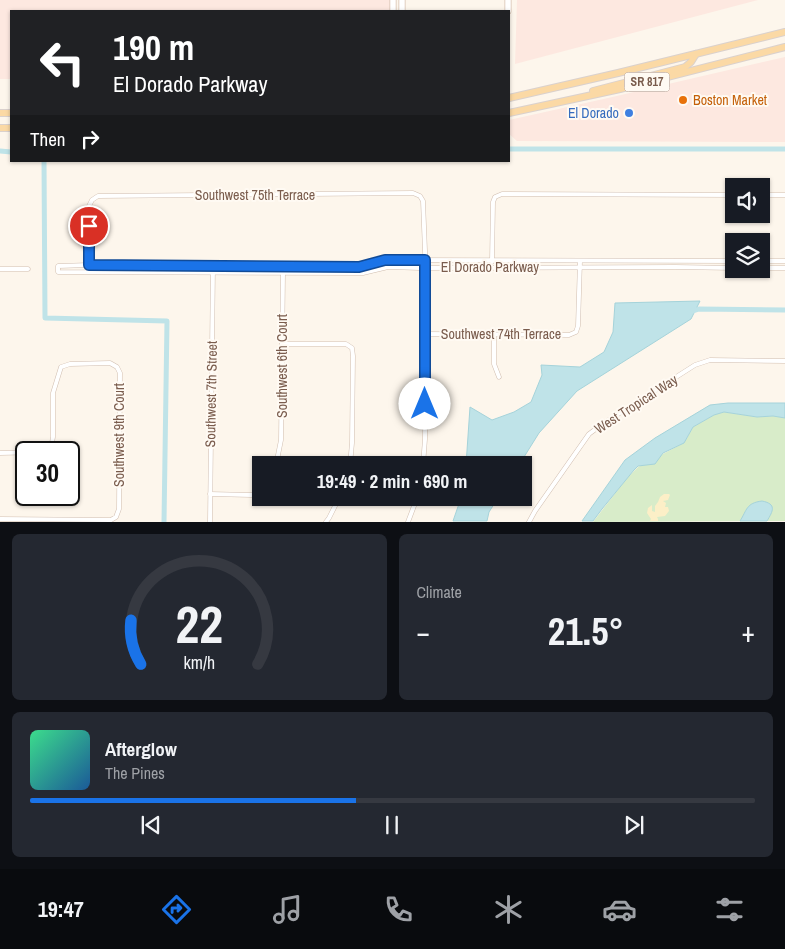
<!DOCTYPE html>
<meta charset="utf-8">
<style>
:root{--surface:#171b24;--page:#242831;--text:#f1f3f6;--muted:#9ea1a6;--line:#363941;--accent:#1a73e8}
body{margin:0;font-family:"Archivo Narrow",sans-serif;background:var(--page);color:var(--text);height:100vh;display:flex;flex-direction:column;font-size:19px;white-space:nowrap}
*{box-sizing:border-box;margin:0}
p{font-size:16px;color:var(--muted)}
.icon{flex:none;width:28px;height:28px;fill:none;stroke:currentColor;stroke-width:2;stroke-linecap:round;stroke-linejoin:round}
.map{position:relative;height:522px;overflow:hidden}
.details{display:flex;flex-direction:column;gap:12px;padding:12px;background:#0d0f14;flex:1}
.details>*{flex:none}
.hud{position:absolute;left:10px;top:10px;width:500px;height:152px;border-radius:0px;box-shadow:0 1px 4px #0004;background:#202124;color:#fff;overflow:hidden}
.fabs{position:absolute;left:725px;top:178px;display:grid;gap:10px}
.fabs a{display:grid;place-items:center;width:45px;height:45px;border-radius:0px;background:var(--surface);box-shadow:0 1px 4px #0004;font-size:25px}
.speed{position:absolute;left:15px;top:441px;display:flex;gap:10px;font-size:25px;font-weight:700;text-align:center}
.speed>*{display:grid;place-content:center;width:65px;height:65px;border-radius:50%;background:var(--surface);box-shadow:0 1px 4px #0004;line-height:1}
.speed .limit{border:2px solid #111;border-radius:8px;background:#fff;color:#111}
.pin{position:absolute;display:grid;place-items:center;width:42px;height:42px;color:#fff;margin:-21px;border:2px solid #fff;border-radius:50%;box-shadow:0 1px 5px #0007}
.me{position:absolute;width:55px;margin:-28px;rotate:0deg;stroke-linejoin:round;filter:drop-shadow(0 0 4px #0008)}
.turn{display:flex;align-items:center;gap:18px;height:105px;padding:0 20px;font-size:22px}
.turn .icon{width:65px;height:65px;stroke-width:2.5}
.turn b{display:block;font-size:35px;line-height:42px}
.then{display:flex;align-items:center;height:48px;padding:0 20px;background:#0003;gap:10px;font-size:19px}
.big{font-size:38px;font-weight:800;line-height:1.1}
.details .tile{flex:1;display:flex;flex-direction:column;justify-content:center;gap:8px;min-width:0;padding:0 18px;border-radius:8px;background:var(--page)}
.details .dial{align-items:center;gap:0}
.dial svg{height:130px;overflow:visible;fill:none;stroke:var(--line);stroke-width:7;stroke-linecap:round;text-anchor:middle}
.dial text{fill:var(--text);stroke:none}
.song{display:flex;align-items:center;gap:15px}
.cover{width:60px;height:60px;border-radius:8px;background:linear-gradient(135deg,hsl(150 70% 55%),hsl(210 70% 35%))}
.played{height:5px;border-radius:2px;background:linear-gradient(90deg,var(--accent) 45%,var(--line) 45%)}
.keys{display:flex;justify-content:space-around;direction:ltr}
.heat{display:flex;justify-content:space-between;align-items:center;font-size:28px;direction:ltr}
.details .tiles{flex:1;display:grid;gap:12px;grid-template-columns:1fr 1fr}
.tile:last-child{grid-column:span 2}
.trip{position:absolute;left:252px;top:456px;width:280px;height:50px;border-radius:0px;background:var(--surface);box-shadow:0 1px 4px #0004;font-weight:800;line-height:50px;text-align:center}
.dock{display:flex;height:80px;justify-content:space-around;align-items:center;background:#090b0e;color:var(--muted)}
.dock .icon{width:35px;height:35px}
.dock .on{color:var(--accent)}
.dock b{font-size:22px;color:var(--text)}
.map>svg:first-child{display:block}
</style>
<div class="map">
<svg width="785" height="522" viewBox="0 0 785 522">
<rect width="100%" height="100%" fill="#fdf6ec"/>
<g fill="#fde8e0">
<polygon points="0,0 392,0 392,11 11,11 11,79 0,79"/>
<polygon points="517,0 758,0 515,64"/>
<polygon points="785,57 785,142 517,141 509,134 509,120 608,98"/>
</g>
<polygon fill="#d8ecc9" points="724,412 757,417 773,416 785,418 785,521 593,522 627,478 638,467 680,445 687,438 693,427 714,415"/>
<polygon fill="#fcefc7" points="664,494 669,494 670,495 668,500 663,501 666,503 665,507 668,507 669,511 665,516 657,517 658,519 658,521 650,521 651,519 647,513 648,508 652,505 652,511 655,512 655,506 658,502 660,497"/>
<g fill="#bfe3e8" stroke="#a5d3da">
<polygon points="700,301 691,319 577,391 539,433 519,465 466,465 470,407 492,420 514,412 531,402 542,375 541,365 580,367 604,352 613,332 615,303"/>
<polygon points="728,403 785,403 785,418 773,416 757,417 724,412 714,415 693,427 684,443 663,453 655,464 638,466 634,470 602,509 593,521 582,521 625,460 655,438 710,405"/>
<polygon points="461,498 498,498 489,512 487,521 453,521"/>
<path d="M762,501c15,3 11,10 5,20h-27c7,-11 6,-18 22,-20z"/>
</g>
<g fill="none" stroke-linecap="round" stroke-linejoin="round">
<g stroke="#bfe3e8" stroke-width="5">
<polyline points="509,149 785,149"/>
<polyline points="0,151 11,152"/>
<polyline points="44,161 45,318 167,321 164,522"/>
<polyline points="690,312 699,309 785,310"/>
</g>
<defs>
<g id="street">
<polyline points="761,195 785,195"/>
<polyline points="734,261 392,260 385,260 359,267 89,265 58,266 58,272 363,273 388,267 420,268 675,267 734,268"/>
<polyline points="761,261 785,261"/>
<polyline points="492,262 493,202 495,197 502,194 734,195"/>
<polyline points="89,267 89,206 92,200 98,196 413,193 420,196 423,201 426,276 425,439 423,465"/>
<polyline points="761,268 785,268"/>
<polyline points="0,269 28,269"/>
<polyline points="425,334 569,335 576,332 578,326 580,261"/>
<polyline points="494,334 494,364 499,377"/>
<polyline points="282,344 346,344 352,348 353,356 352,443 350,465"/>
<polyline points="0,453 44,452 51,448 53,437 53,393 61,367 70,364 110,363 117,367 120,373 119,509 116,517 111,520 0,519"/>
<polyline points="276,465 281,440 283,273"/>
<polyline points="210,494 251,495 258,493 261,490"/>
<polyline points="210,522 213,266"/>
<polyline points="326,522 329,518 339,498"/>
<polyline points="408,522 417,498"/>
<polyline points="529,522 535,511 589,434 604,423 695,365 710,360 785,361"/>
</g>
<g id="secondary">
<polyline points="393,11 393,0"/>
<polyline points="402,11 402,0"/>
<polyline points="508,11 508,0"/>
</g>
<g id="primary">
<polyline points="593,91 685,67 691,62 696,54"/>
<polyline points="509,98 618,73 785,32"/>
<polyline points="0,113 11,113"/>
<polyline points="509,113 620,89 785,47"/>
<polyline points="0,128 11,128"/>
</g>
</defs>
<use href="#street" stroke="#d1beb0" stroke-width="5"/>
<use href="#secondary" stroke="#d6c0b0" stroke-width="7"/>
<use href="#primary" stroke="#dad1cd" stroke-width="8"/>
<use href="#street" stroke="#fff" stroke-width="4"/>
<use href="#secondary" stroke="#fff" stroke-width="5.5"/>
<use href="#primary" stroke="#fbd9a5" stroke-width="6"/>
</g>
<g fill="none" stroke-linecap="round" stroke-linejoin="round">
<defs>
<polyline id="route" points="89,226 89,265 359,267 385,260 425,260 425,404"/>
</defs>
<use href="#route" stroke="#114b97" stroke-width="12"/>
<use href="#route" stroke="#1a73e8" stroke-width="9"/>
</g>
<circle fill="#e8710a" stroke="#fffaf3" stroke-width="2" cx="683" cy="100" r="5"/>
<circle fill="#3f7fe0" stroke="#fffaf3" stroke-width="2" cx="629" cy="113" r="5"/>
<g text-anchor="middle" dominant-baseline="central" stroke-width="4" stroke-linejoin="round" paint-order="stroke">
<rect fill="#fffaf3" stroke="#a28b7f" stroke-width="1" x="624.5" y="72.5" width="45" height="19" rx="4"/>
<g font-size="12" font-weight="bold" fill="#7a5c4d">
<text x="647" y="82">SR 817</text>
</g>
<g font-size="14" fill="#c56008" stroke="#fffaf3" text-anchor="start">
<text x="693" y="100">Boston Market</text>
</g>
<g font-size="14" fill="#366cbe" stroke="#fffaf3" text-anchor="end">
<text x="619" y="113">El Dorado</text>
</g>
<g font-size="14" fill="#7a5c4d" stroke="#fffaf3">
<text x="255" y="195">Southwest 75th Terrace</text>
<text x="490" y="267">El Dorado Parkway</text>
<text x="501" y="334">Southwest 74th Terrace</text>
<text transform="translate(282 366) rotate(-90)">Southwest 6th Court</text>
<text transform="translate(211 394) rotate(-89)">Southwest 7th Street</text>
<text transform="translate(636 404) rotate(-33)">West Tropical Way</text>
<text transform="translate(119 435) rotate(-90)">Southwest 9th Court</text>
</g>
</g>
</svg>
<div class="fabs">
<a><svg class="icon" aria-label="sound" viewBox="0 0 24 24"><path d="M4 9h4l5-4v14l-5-4H4zM17 9q2 3 0 6"/></svg></a>
<a><svg class="icon" aria-label="layers" viewBox="0 0 24 24"><path d="M12 4l9 5-9 5-9-5zM3 14l9 5 9-5"/></svg></a>
</div>
<div class="speed"><div class="limit">30</div></div>
<div class="pin" style="left:89px;top:226px;background:#d93025"><svg class="icon" aria-label="arrive" viewBox="0 0 24 24"><path d="M6 21V4h12l-3 4 3 4H6"/></svg></div>
<svg class="me" style="left:425px;top:404px" viewBox="-20 -20 40 40"><circle r="19" fill="#fff"/><path d="M0-13L10 11 0 6-10 11z" fill="#1a73e8"/></svg>
<div class="trip">19:49 · 2 min · 690 m</div>
<div class="hud">
<div class="turn"><svg class="icon" aria-label="left" viewBox="0 0 24 24"><path d="M17 20v-9H6M10 6l-5 5 5 5"/></svg><div><b>190 m</b>El Dorado Parkway</div></div>
<div class="then">Then<svg class="icon" aria-label="right" viewBox="0 0 24 24"><path d="M7 20v-9h11M14 6l5 5-5 5"/></svg></div>
</div>
</div>
<section class="details">
<div class="tiles">
<div class="tile dial"><svg viewBox="0 0 100 80">
<path d="M14 69A42 42 0 1 1 86 69"/>
<path d="M14 69A42 42 0 0 1 8 42" stroke="#1a73e8"/>
<text x="50" y="56" font-size="32" font-weight="700">22</text>
<text x="50" y="72" font-size="11">km/h</text>
</svg></div>
<div class="tile"><p>Climate</p>
<div class="heat"><a>−</a><b class="big">21.5°</b><a>+</a></div>
</div>
<div class="tile">
<div class="song"><i class="cover"></i><div><b>Afterglow</b><p>The Pines</p></div></div>
<div class="played"></div>
<div class="keys"><svg class="icon" aria-label="previous" viewBox="0 0 24 24"><path d="M18 5L8 12l10 7zM5 5v14"/></svg><svg class="icon" aria-label="pause" viewBox="0 0 24 24"><path d="M8 5v14M16 5v14"/></svg><svg class="icon" aria-label="next" viewBox="0 0 24 24"><path d="M6 5l10 7-10 7zM19 5v14"/></svg></div>
</div>
</div>
</section>
<nav class="dock">
<b>19:47</b>
<svg class="icon on" aria-label="directions" viewBox="0 0 24 24"><path d="M12 3l9 9-9 9-9-9zM9 14v-3h6M13 9l2 2-2 2"/></svg>
<svg class="icon" aria-label="music" viewBox="0 0 24 24"><path d="M9 18V5l10-2v13"/><circle cx="6" cy="18" r="3"/><circle cx="16" cy="16" r="3"/></svg>
<svg class="icon" aria-label="phone" viewBox="0 0 24 24"><path d="M5 4h4l2 5-3 2q2 4 5 5l2-3 5 2v4C11 20 4 13 5 4z"/></svg>
<svg class="icon" aria-label="climate" viewBox="0 0 24 24"><path d="M12 3v18M4 7l16 10M4 17L20 7"/></svg>
<svg class="icon" aria-label="car" viewBox="0 0 24 24"><path d="M5 17H2v-5l4-1 3-4h7l3 4 3 1v5h-3M9 17h6M6 11h13"/><circle cx="7" cy="17" r="2"/><circle cx="17" cy="17" r="2"/></svg>
<svg class="icon" aria-label="filters" viewBox="0 0 24 24"><path d="M4 7h16M4 17h16"/><circle cx="9" cy="7" r="2"/><circle cx="15" cy="17" r="2"/></svg>
</nav>
